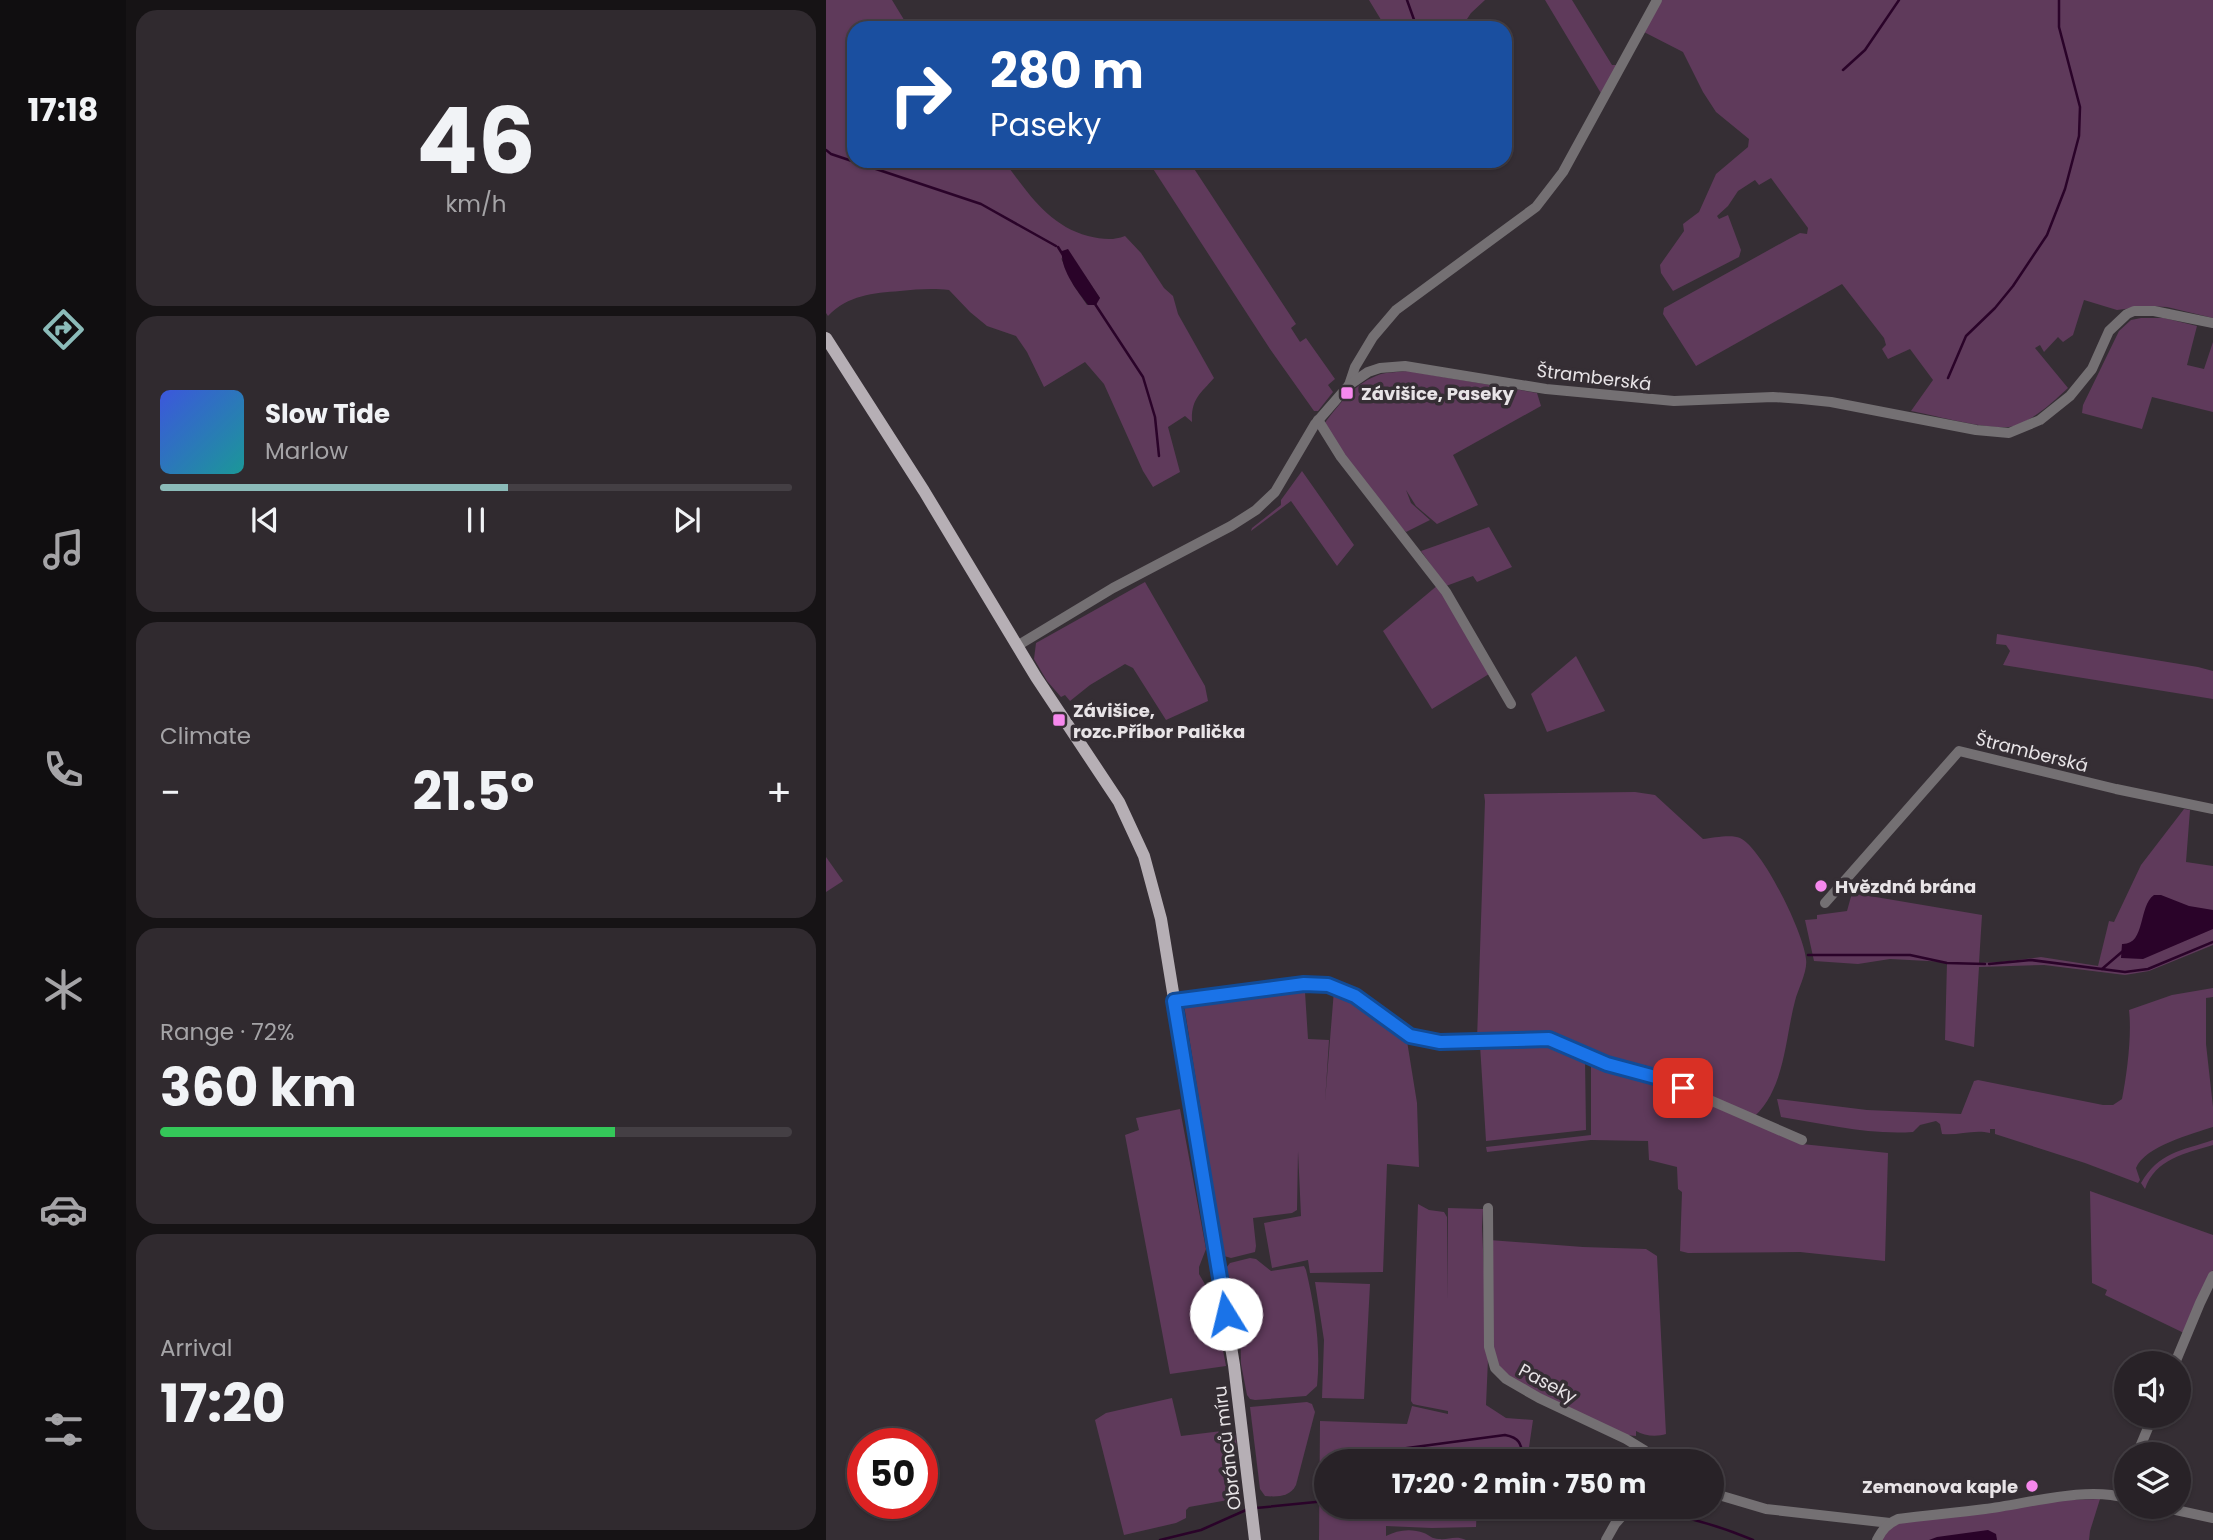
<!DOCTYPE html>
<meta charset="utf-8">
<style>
:root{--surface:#282227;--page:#302a2f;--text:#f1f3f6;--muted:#a5a4a7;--line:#443f44;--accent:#8bbbb9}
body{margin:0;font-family:Poppins,sans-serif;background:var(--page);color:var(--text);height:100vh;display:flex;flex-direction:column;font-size:26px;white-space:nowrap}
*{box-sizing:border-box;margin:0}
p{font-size:23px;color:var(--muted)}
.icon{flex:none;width:38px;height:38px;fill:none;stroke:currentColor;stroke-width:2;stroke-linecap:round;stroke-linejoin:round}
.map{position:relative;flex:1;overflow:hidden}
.sheet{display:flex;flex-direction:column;gap:10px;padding:10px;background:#161315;width:700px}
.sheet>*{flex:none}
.banner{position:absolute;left:21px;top:21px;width:665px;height:147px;border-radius:21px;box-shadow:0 2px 5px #0004,0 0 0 2px var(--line);background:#1a4fa0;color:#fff;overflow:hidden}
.fabs{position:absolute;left:1288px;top:1351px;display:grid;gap:14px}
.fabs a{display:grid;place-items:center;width:77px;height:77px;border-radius:50%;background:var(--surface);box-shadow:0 2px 5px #0004,0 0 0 2px var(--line);font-size:35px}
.speed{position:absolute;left:21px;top:1428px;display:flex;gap:14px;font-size:35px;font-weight:700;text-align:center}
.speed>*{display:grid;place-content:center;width:91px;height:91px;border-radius:50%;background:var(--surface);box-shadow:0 2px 5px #0004,0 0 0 2px var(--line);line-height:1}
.speed .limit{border:10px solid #d22;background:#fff;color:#111}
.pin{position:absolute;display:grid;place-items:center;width:60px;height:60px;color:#fff;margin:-30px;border-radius:14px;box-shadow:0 4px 10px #0006}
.me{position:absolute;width:77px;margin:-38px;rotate:351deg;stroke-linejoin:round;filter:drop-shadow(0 0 5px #0008)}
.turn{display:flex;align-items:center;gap:24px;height:147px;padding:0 28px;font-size:32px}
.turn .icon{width:91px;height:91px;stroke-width:2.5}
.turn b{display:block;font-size:49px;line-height:60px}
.big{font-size:52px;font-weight:700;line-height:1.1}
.sheet .tile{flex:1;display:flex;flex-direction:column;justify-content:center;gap:10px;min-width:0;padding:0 24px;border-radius:21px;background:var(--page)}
.sheet .dial{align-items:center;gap:0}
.dial b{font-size:91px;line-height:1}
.song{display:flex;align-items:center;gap:21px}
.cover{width:84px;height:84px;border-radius:10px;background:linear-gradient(135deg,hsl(230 70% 55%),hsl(180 70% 35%))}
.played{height:7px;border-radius:4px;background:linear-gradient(90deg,var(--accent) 55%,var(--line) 55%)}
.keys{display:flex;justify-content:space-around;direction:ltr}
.heat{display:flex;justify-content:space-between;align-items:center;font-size:38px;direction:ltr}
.charge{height:10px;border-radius:5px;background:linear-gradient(90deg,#34c759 72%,var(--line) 0)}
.trip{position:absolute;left:488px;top:1449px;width:410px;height:70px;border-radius:35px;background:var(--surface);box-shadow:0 2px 5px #0004,0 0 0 2px var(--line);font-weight:700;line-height:70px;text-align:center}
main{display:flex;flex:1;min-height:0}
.tab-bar{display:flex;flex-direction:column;width:126px;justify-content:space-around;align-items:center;background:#100e10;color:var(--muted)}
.tab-bar .icon{width:49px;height:49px}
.tab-bar .on{color:var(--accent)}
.tab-bar b{font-size:32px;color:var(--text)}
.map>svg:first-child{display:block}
</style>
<main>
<nav class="tab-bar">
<b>17:18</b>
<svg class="icon on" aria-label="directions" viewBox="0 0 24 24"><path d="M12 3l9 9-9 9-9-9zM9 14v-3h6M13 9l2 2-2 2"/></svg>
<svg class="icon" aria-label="music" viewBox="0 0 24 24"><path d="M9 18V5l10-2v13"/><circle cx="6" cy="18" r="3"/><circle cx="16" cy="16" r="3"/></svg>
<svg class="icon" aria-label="phone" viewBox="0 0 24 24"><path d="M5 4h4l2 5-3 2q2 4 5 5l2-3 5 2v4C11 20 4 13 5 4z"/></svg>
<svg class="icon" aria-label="climate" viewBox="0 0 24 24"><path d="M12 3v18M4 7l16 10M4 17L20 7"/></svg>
<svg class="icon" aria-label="car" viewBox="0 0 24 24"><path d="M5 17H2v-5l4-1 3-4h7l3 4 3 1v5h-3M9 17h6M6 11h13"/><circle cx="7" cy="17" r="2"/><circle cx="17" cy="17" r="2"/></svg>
<svg class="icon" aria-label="filters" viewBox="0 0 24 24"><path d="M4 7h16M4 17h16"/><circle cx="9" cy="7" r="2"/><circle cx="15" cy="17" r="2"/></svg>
</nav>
<section class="sheet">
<div class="tile dial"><b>46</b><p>km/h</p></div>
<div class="tile">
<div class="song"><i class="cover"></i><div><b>Slow Tide</b><p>Marlow</p></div></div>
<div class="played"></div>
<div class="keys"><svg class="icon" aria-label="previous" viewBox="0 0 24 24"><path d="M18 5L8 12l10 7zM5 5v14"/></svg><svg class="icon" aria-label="pause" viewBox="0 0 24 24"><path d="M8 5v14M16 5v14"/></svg><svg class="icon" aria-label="next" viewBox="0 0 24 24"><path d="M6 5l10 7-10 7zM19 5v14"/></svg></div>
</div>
<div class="tile"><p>Climate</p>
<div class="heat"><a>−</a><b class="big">21.5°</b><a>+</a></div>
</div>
<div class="tile"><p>Range · 72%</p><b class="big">360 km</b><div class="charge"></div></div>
<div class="tile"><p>Arrival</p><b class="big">17:20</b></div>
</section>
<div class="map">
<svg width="1387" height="1540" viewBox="0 0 1387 1540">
<rect width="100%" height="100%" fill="#352e34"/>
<g fill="#5f3a5b" fill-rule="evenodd">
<path d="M0,0h66l17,28h-55v133h150c23,31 45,65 84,75 14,3 24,5 37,0l16,17 23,35 9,8 5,18 36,64c-14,16 -23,21 -22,44l-7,-6 -17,11 12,45 -27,15 -10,-16 -39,-87 -19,-22 -41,25 -17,-35 -11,-16 -29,-10 -17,-14 -21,-22c-15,-2 -32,-1 -49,1 -27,2 -52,4 -72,25l-2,-3zM235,258l24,18 15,22 -13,7 -13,-19z"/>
<polygon points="543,0 659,0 645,13 635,28 560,28"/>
<polygon points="719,0 746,0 786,65 792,65 776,95"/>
<path d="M836,0h551v318l-46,-11 -19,-1 -31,4 -33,-10 -11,35 -10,7 -5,-5 -14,15 -4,-7 -5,3 33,40c-15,14 -34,32 -54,38 -20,6 -80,-11 -103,-15l22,-31 -23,-31 -22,10 -6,-10 4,-4 -2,-7 -42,-54 -146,82 -33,-52 1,-6 123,-68 13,-7 7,1 1,-6 -37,-50 -12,7 -4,-5 -17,11 -10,15 -11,10 2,3 9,-4 13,35 -2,7 -66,34 -12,-18 -1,-8 24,-34 -1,-7 16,-12 17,-38 32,-27 1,-8 -33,-27 -13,-20 -20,-40 -41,-21 12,-22z"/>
<polygon points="322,161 363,161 470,324 465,328 474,342 480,338 509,379 502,385 507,392 492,411 488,411 444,349"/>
<polygon points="1315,318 1338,318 1371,326 1361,365 1378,369 1387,342 1387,412 1326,397 1316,429 1256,413 1257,405 1293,331 1305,320"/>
<path d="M582,371l129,22 4,13 -88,49 25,50 -41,19 -21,-18 -10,-16 5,13 19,17 -24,12 -8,-8 -45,-56 -29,-44c15,-20 32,-42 57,-50 8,-2 18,-2 27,-3z"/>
<polygon points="476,471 528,545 511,566 465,501 425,531 426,528 455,505 455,500"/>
<polygon points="663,527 686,567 651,582 647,576 620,586 595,551"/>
<polygon points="319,582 379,686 382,701 340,720 307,668 299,664 264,685 244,701 239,695 235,697 221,681 208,659 210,643"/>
<polygon points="612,585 663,674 606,709 557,631"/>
<polygon points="1171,634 1372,667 1387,671 1387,699 1177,665 1184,651 1180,645 1170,644"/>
<polygon points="750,656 779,711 721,732 705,694"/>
<path d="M809,792l20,3 48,44c10,-1 28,-5 37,-1 23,11 64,96 66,121 2,12 -8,30 -11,42 -10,38 -10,86 -40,115l-147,-55 -58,-24 -73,3 8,-239 -1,-7z"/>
<polygon points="1358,809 1364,810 1360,862 1387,866 1387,945 1323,971 1299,975 1218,965 1153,967 1148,1047 1119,1040 1121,962 1064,959 1032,964 988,961 979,920 991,919 991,915 1021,911 1026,893 1156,915 1153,963 1175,962 1215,957 1272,966 1283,921 1288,922 1315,865"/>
<polygon points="0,857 17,881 0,892"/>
<polygon points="474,987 479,992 482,1039 503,1040 499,1102 508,990 531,1002 581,1041 591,1103 593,1167 561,1164 557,1272 484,1273 482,1260 446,1268 438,1223 475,1216 472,1151 471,1210 466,1213 427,1218 430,1246 429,1252 405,1258 398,1256 358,1005 359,1003"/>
<path d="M1387,988v9l-7,1v46l7,63v20c-21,7 -68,19 -77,41l4,12 -2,3 -53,-20 -90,-29v-5h-5v4c-17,-4 -32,3 -48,1l-2,-10 -4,-3 -16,4 -7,7c-45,3 -88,-8 -132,-15l-4,-18 90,11 94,4 13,-33 4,-1 125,25h10l9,-6c5,-25 10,-64 7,-89l43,-15z"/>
<path d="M654,1045c40,-1 67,-3 105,13l1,72 -100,11z"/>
<polygon points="765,1061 824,1078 976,1144 1062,1153 1059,1261 974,1252 862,1253 854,1251 856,1192 852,1189 851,1167 823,1160 822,1141 765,1140 661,1152 660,1147 765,1135"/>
<polygon points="354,1109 380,1249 373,1267 373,1274 387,1298 400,1366 344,1374 299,1135 313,1130 310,1118"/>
<path d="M1387,1140v5c-27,8 -58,14 -68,44l-4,-6c18,-31 40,-32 72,-43z"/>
<polygon points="1264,1191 1387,1235 1387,1270 1360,1334 1279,1295 1281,1290 1266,1283"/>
<path d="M592,1204l11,6 15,2 3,5 1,82v-91l35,1 -1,18 6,132 -2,46 20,13 27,2 -6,41h-201v46h151l-1,20 -44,1 -46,-2v10c11,-6 25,-8 38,-3 5,2 8,6 15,6 10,1 16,-4 27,1h-147l1,-119 87,3 5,-18 36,8v-3l-31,-6 -4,-1 -2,-3z"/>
<path d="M663,1240l94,7 63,2 11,7 9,178c-9,3 -22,2 -30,-3v5l-10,-1 -111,-53 -14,-13 -9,-18z"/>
<path d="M424,1258l6,1 15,12 33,-5 2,4c9,38 15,77 11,116l-11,10 -51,4 -5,-1 -3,-4 -6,-31 -1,-40 -6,-14 -1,-19 -7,-23 4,-5z"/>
<polygon points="489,1282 544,1284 538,1399 496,1398 498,1340"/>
<polygon points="346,1398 355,1436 404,1430 410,1436 411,1452 407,1460 405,1497 402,1500 363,1507 360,1510 360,1518 350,1523 298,1535 269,1420 280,1413"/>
<path d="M481,1402l5,2 3,8 -19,73c-6,12 -19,12 -31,11l-5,-7 -10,-82z"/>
<polygon points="1274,1499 1264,1531 1263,1540 1055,1540 1065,1526 1075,1522 1242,1500"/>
</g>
<g fill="#2a0329">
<path d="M242,249l32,49 -4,7h-8c-11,-14 -28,-36 -26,-54z"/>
<path d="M1328,895h7l28,11 24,4v19l-70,30 -22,-1 1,-14c24,1 16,-38 32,-49z"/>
<polygon points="1162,1530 1170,1534 1171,1540 1103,1540 1111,1537"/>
</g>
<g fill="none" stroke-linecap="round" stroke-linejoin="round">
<g stroke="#2a0329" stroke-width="2.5">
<polyline points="581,0 591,28"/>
<polyline points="1017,70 1039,50 1073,0"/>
<polyline points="0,150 5,154 155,204 230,246"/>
<polyline points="232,247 237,255"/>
<polyline points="269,304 317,377 329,417 333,456"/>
<polyline points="1122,378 1140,336 1169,308 1187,286 1221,235 1239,189 1253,136 1254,107 1233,27 1233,0"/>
<polyline points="982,955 1084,955 1121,963 1159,964"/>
<polyline points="1163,964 1205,960 1299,972 1322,969 1387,942"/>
<polyline points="1276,969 1297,951"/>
<path d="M550,1461l24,-12 105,-14c17,3 16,11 19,26"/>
<polyline points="742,1507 777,1518 796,1511"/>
<polyline points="430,1508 500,1501"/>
<path d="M806,1510c40,2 83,14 121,30"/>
<polyline points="334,1540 375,1530 420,1510"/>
</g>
<g stroke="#747073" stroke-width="10">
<polyline points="523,385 529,367 547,337 570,310 710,207 737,172 831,0"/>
<polyline points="492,420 515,457 620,592 685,704"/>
<polyline points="191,646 287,588 405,526 430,510 449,492 489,424 523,385 542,372 554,368 579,366 720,389 848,401 947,397 976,399 1005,402 1150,430 1183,433 1214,420 1244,396 1266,369 1283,331 1301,314 1308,311 1328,311 1387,323"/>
<polyline points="999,903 1133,751 1290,789 1387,809"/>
<polyline points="348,1001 478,984 502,985 529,996 584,1036 614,1042 723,1039 781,1064 833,1078 976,1140"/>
<polyline points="662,1208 663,1347 669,1368 680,1379 713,1398 800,1439 818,1450 829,1461"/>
<polyline points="1349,1363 1374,1303 1387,1276"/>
<polyline points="1311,1454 1327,1416"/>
<polyline points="886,1493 940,1509 1064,1523"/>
<polyline points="1293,1496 1300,1480"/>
<polyline points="1336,1507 1387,1518"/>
<polyline points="780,1540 789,1524 804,1507"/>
<path d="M1051,1540c5,-10 10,-16 21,-21 29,-4 58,-6 87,-10 42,-5 100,-23 141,-11"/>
</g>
<polyline stroke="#b6afb5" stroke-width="12" points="0,338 98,491 210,677 293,802 318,856 335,919 408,1365 429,1540"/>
</g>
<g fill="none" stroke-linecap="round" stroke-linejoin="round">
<defs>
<polyline id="route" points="400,1314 348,1001 478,984 502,985 529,996 584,1036 614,1042 723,1039 781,1064 833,1078 857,1088"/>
</defs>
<use href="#route" stroke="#114b97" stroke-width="18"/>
<use href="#route" stroke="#1a73e8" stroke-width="12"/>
</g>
<g fill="#f688ed" stroke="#352e34" stroke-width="2.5">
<rect x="514" y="386" width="14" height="14" rx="3.5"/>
<rect x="226" y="713" width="14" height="14" rx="3.5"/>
<circle cx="995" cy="886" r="7"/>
<circle cx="1206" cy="1486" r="7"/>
</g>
<g text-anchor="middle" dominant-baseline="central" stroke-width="7" stroke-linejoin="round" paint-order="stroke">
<g font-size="18" fill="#e8e4e7" stroke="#352e34">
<text transform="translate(768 377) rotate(7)">Štramberská</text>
<text transform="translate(1206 752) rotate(14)">Štramberská</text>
<text transform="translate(722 1383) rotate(28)">Paseky</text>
<text transform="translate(401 1448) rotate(-97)">Obránců míru</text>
</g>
<g font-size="18" font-weight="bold" fill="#e8e4e7" stroke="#352e34" text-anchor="start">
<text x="535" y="393">Závišice, Paseky</text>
<text x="247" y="710">Závišice,<tspan x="247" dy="21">rozc.Příbor Palička</tspan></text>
<text x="1009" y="886">Hvězdná brána</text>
<text x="1192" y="1486" text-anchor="end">Zemanova kaple</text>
</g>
</g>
</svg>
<div class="fabs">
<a><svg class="icon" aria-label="sound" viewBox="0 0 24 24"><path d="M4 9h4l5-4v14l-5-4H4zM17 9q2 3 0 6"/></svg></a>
<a><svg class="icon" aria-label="layers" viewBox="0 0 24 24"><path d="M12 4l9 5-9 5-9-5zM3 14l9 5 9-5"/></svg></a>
</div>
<div class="speed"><div class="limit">50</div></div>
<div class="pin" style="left:857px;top:1088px;background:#d93025"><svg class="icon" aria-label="arrive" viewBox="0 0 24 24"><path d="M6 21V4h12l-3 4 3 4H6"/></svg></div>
<svg class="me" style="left:400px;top:1314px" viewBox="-20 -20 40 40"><circle r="19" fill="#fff"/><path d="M0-13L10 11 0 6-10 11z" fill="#1a73e8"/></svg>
<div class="trip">17:20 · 2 min · 750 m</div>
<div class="banner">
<div class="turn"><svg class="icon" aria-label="right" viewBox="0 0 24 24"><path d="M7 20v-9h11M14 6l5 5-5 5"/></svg><div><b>280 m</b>Paseky</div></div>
</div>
</div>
</main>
